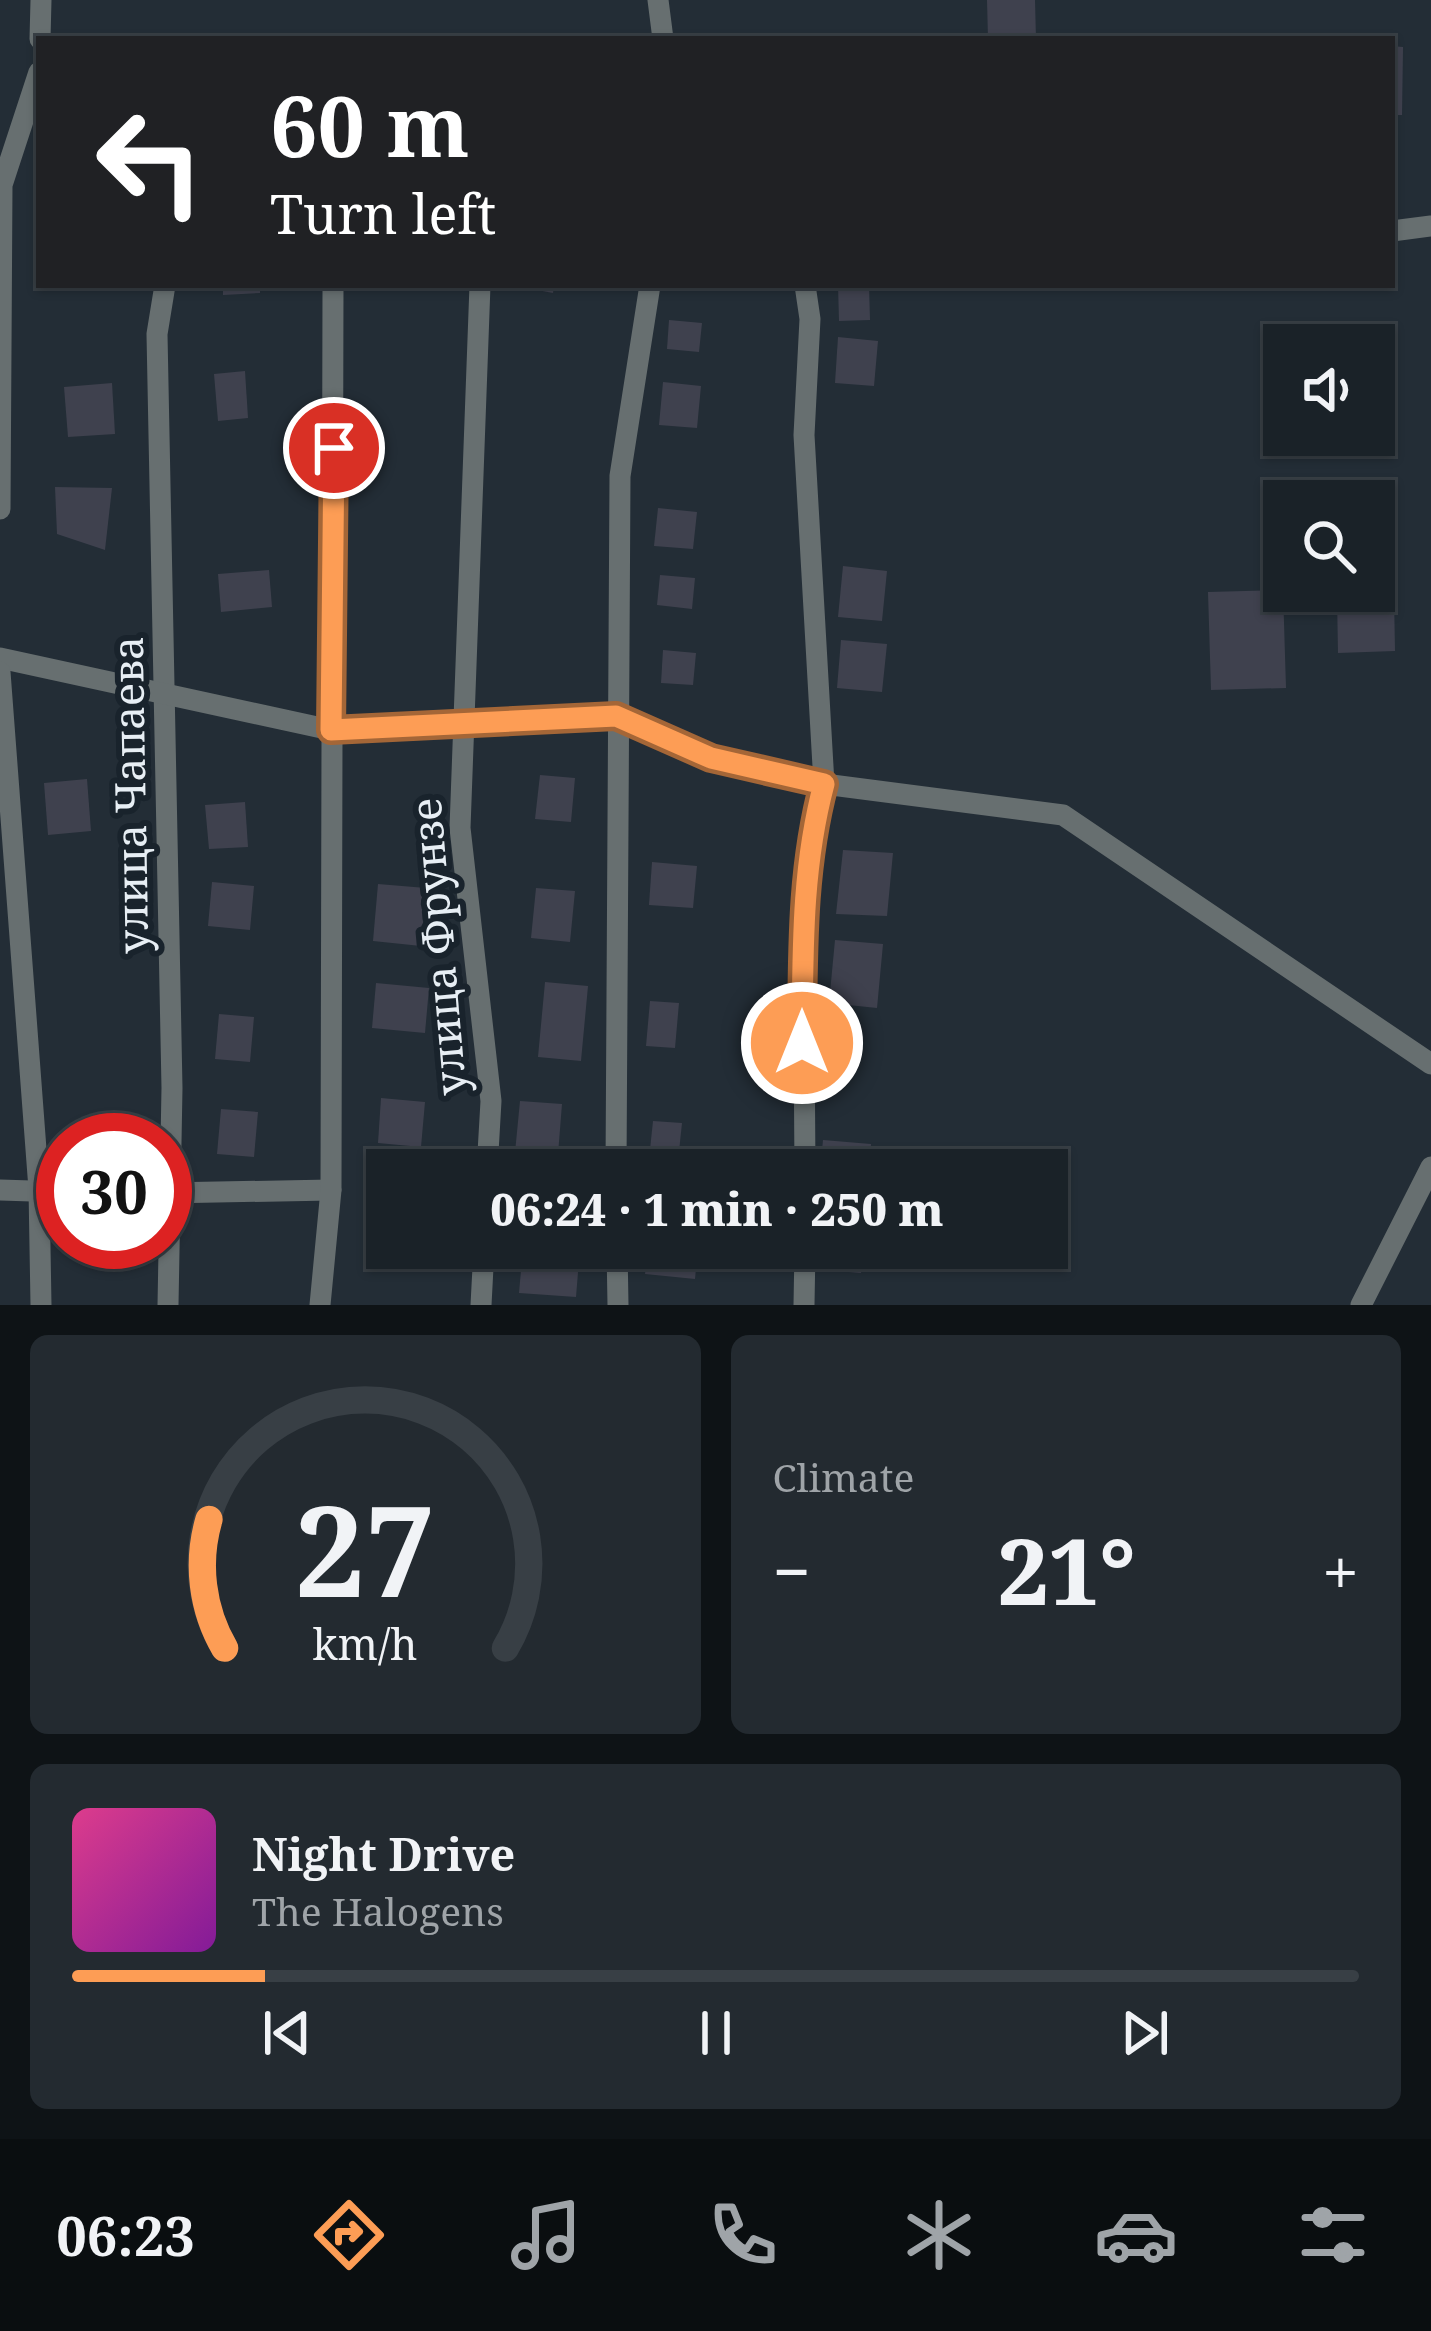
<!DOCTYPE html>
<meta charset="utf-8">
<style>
:root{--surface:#1a2228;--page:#232a30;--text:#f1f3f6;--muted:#9fa4a8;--line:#383f45;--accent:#fd9d55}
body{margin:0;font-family:"Noto Serif",serif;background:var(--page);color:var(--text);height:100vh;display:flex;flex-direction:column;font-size:45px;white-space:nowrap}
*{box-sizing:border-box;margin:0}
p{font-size:39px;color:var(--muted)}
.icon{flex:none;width:66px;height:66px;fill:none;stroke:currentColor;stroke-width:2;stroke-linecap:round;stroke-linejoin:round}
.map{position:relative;height:1305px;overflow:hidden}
.drawer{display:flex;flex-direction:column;gap:30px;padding:30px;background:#0e1316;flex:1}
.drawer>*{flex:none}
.guide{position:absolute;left:36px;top:36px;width:1359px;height:252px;border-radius:0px;box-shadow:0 3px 9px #0004,0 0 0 3px var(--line);background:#202124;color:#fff;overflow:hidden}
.buttons{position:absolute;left:1263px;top:324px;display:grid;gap:24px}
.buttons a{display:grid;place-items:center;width:132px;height:132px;border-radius:0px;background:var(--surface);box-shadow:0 3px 9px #0004,0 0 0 3px var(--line);font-size:60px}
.speed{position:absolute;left:36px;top:1113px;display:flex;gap:24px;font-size:60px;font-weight:700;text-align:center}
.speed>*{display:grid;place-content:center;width:156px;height:156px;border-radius:50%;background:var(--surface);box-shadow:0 3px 9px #0004,0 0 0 3px var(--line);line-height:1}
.speed .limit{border:18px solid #d22;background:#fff;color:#111}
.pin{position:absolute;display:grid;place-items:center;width:102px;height:102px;color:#fff;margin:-51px;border:6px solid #fff;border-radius:50%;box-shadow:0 3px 12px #0007}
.me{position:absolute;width:132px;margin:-66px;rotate:0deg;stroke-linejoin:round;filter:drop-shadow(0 0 9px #0008)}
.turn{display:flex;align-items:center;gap:42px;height:252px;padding:0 36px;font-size:54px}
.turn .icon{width:156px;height:156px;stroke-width:2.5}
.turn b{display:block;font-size:84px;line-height:102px}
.big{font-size:90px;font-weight:800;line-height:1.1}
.drawer .widget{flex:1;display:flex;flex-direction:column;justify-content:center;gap:18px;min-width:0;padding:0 42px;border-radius:18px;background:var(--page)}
.drawer .dial{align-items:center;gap:0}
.dial svg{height:312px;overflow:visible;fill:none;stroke:var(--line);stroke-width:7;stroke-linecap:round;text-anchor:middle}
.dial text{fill:var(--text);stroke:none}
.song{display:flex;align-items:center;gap:36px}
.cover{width:144px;height:144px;border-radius:18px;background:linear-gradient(135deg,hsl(330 70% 55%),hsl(290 70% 35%))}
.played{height:12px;border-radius:6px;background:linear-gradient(90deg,var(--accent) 15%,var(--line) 15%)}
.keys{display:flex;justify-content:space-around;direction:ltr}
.heat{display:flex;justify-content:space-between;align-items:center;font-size:66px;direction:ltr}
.drawer .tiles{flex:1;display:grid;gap:30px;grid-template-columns:1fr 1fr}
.widget:last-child{grid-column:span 2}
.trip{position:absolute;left:366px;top:1149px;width:702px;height:120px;border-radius:0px;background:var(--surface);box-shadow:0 3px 9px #0004,0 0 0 3px var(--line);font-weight:800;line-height:120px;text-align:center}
.dock{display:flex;height:192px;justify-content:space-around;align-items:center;background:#0a0e10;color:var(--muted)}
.dock .icon{width:84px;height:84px}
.dock .active{color:var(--accent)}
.dock b{font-size:54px;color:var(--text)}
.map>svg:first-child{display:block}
</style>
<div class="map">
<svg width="1431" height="1305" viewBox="0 0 1431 1305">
<rect width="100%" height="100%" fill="#232d36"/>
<g fill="#3f414e">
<polygon points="987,0 1035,0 1036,39 988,39"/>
<polygon points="1392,46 1403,47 1402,115 1392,115"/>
<polygon points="223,285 260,285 260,293 223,295"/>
<polygon points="511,285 554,285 553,293"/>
<polygon points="838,285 869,285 870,320 839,321"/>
<polygon points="669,320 702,323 699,352 667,349"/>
<polygon points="838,337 878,341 874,386 835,383"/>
<polygon points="245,371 248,418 218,421 214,374"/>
<polygon points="663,382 701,386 697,428 659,425"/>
<polygon points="112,383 115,434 68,437 64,387"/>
<polygon points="55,487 112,488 105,550 57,534"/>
<polygon points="658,508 697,512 693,549 654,546"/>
<polygon points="843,566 887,571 882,621 838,617"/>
<polygon points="269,570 272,607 221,612 218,574"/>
<polygon points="660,575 695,578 692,609 657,605"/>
<polygon points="1283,590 1286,688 1211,690 1208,592"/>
<polygon points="1394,595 1395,651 1338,653 1337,597"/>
<polygon points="841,640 887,644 882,692 837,688"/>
<polygon points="663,650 696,653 693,685 661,683"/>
<polygon points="540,775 575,778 571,822 535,819"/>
<polygon points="87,779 91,831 48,835 44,783"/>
<polygon points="245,802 248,847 209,849 205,805"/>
<polygon points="843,850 893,853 887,916 836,914"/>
<polygon points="652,862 697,866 693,908 649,905"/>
<polygon points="212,882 254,886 250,930 208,926"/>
<polygon points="378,884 426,888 421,946 373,941"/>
<polygon points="536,888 575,891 570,942 531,938"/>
<polygon points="835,940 883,944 877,1008 829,1003"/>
<polygon points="545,982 588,986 581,1061 538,1057"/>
<polygon points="376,983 429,988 425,1033 372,1028"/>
<polygon points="650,1001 679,1003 675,1048 646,1046"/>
<polygon points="219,1014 254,1017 250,1062 215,1059"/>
<polygon points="381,1098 425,1102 421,1147 378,1143"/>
<polygon points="520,1101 562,1104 557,1167 514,1163"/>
<polygon points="221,1109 258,1112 254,1157 217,1154"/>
<polygon points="653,1121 682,1123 678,1161 649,1159"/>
<polygon points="823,1140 871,1144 869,1170 820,1170"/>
<polygon points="375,1196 387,1197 387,1248 417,1248 417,1254 370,1250"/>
<polygon points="523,1248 580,1248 576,1297 519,1293"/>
<polygon points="648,1248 698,1248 695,1279 645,1274"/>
<polygon points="826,1248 864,1248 861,1273 824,1270"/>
</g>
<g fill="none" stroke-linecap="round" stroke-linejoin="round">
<g stroke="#676f70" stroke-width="21">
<polyline points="658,0 663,39"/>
<polyline points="40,39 41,0"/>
<polyline points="1392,231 1431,226"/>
<polyline points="165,285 157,334 172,1088 168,1305"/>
<polyline points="480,285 460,828 491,1101 487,1170"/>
<polyline points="805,285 810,319 804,435 824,784 803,895 805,1170"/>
<polyline points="0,509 2,185 39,72"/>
<polyline points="0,658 331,730 616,716 711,758 824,784 1063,815 1431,1064"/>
<polyline points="0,672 39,1189 41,1305"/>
<polyline points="616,1170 620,476 650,285"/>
<polyline points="0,1190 63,1192"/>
<polyline points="165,1193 331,1190"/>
<polyline points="617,1248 618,1305"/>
<polyline points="320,1305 331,1190 333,285"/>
<polyline points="481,1305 484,1248"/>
<polyline points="804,1305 805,1248"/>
<polyline points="1361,1305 1431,1167"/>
</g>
</g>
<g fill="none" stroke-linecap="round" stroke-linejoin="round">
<defs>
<path id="route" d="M334,448l-3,282 285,-14 95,42 113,26c-23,86 -21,171 -22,259"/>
</defs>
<use href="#route" stroke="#a46637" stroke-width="30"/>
<use href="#route" stroke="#fd9d55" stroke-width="21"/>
</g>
<g text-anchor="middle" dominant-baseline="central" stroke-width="12" stroke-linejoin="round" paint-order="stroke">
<g font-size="42" fill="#e7eef4" stroke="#19232c">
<text transform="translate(129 795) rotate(-91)">улица Чапаева</text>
<text transform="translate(437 947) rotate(-95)">улица Фрунзе</text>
</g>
</g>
</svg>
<div class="buttons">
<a><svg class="icon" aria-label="sound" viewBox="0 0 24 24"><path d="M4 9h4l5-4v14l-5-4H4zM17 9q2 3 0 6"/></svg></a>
<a><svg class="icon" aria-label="search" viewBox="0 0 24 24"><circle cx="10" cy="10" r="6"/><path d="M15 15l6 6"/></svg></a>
</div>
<div class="speed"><div class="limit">30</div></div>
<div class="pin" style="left:334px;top:448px;background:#d93025"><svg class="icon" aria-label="arrive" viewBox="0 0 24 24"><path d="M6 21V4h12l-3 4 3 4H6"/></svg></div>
<svg class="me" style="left:802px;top:1043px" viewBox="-20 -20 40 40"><circle r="17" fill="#fd9d55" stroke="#fff" stroke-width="3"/><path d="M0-11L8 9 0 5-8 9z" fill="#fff"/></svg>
<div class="trip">06:24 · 1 min · 250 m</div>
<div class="guide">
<div class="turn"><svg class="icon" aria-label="left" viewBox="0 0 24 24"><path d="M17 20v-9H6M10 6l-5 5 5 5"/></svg><div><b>60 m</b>Turn left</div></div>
</div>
</div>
<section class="drawer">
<div class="tiles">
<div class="widget dial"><svg viewBox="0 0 100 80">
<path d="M14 69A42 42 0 1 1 86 69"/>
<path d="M14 69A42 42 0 0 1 10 36" stroke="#fd9d55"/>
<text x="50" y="56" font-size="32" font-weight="700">27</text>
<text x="50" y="72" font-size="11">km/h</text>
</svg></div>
<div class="widget"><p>Climate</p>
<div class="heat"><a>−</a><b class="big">21°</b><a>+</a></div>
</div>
<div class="widget">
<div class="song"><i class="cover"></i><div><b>Night Drive</b><p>The Halogens</p></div></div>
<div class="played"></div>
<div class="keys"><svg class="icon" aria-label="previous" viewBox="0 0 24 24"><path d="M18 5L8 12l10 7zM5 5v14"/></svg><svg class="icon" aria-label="pause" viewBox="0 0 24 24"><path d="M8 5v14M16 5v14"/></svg><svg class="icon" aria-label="next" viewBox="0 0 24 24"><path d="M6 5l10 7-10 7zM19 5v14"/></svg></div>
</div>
</div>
</section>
<nav class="dock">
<b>06:23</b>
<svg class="icon active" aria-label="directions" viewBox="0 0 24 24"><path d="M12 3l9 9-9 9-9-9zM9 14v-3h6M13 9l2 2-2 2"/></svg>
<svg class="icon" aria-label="music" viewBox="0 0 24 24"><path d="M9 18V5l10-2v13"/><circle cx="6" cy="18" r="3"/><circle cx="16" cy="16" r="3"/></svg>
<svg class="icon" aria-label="phone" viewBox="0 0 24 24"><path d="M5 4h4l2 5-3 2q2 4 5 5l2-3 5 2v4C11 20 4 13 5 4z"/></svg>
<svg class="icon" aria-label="climate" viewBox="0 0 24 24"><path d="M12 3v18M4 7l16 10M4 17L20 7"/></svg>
<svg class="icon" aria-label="car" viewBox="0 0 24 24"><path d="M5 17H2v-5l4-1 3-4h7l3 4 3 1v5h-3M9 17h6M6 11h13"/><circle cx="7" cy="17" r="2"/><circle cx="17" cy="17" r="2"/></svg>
<svg class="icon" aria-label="filters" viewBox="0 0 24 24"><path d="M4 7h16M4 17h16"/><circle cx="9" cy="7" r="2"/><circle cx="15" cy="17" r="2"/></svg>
</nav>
